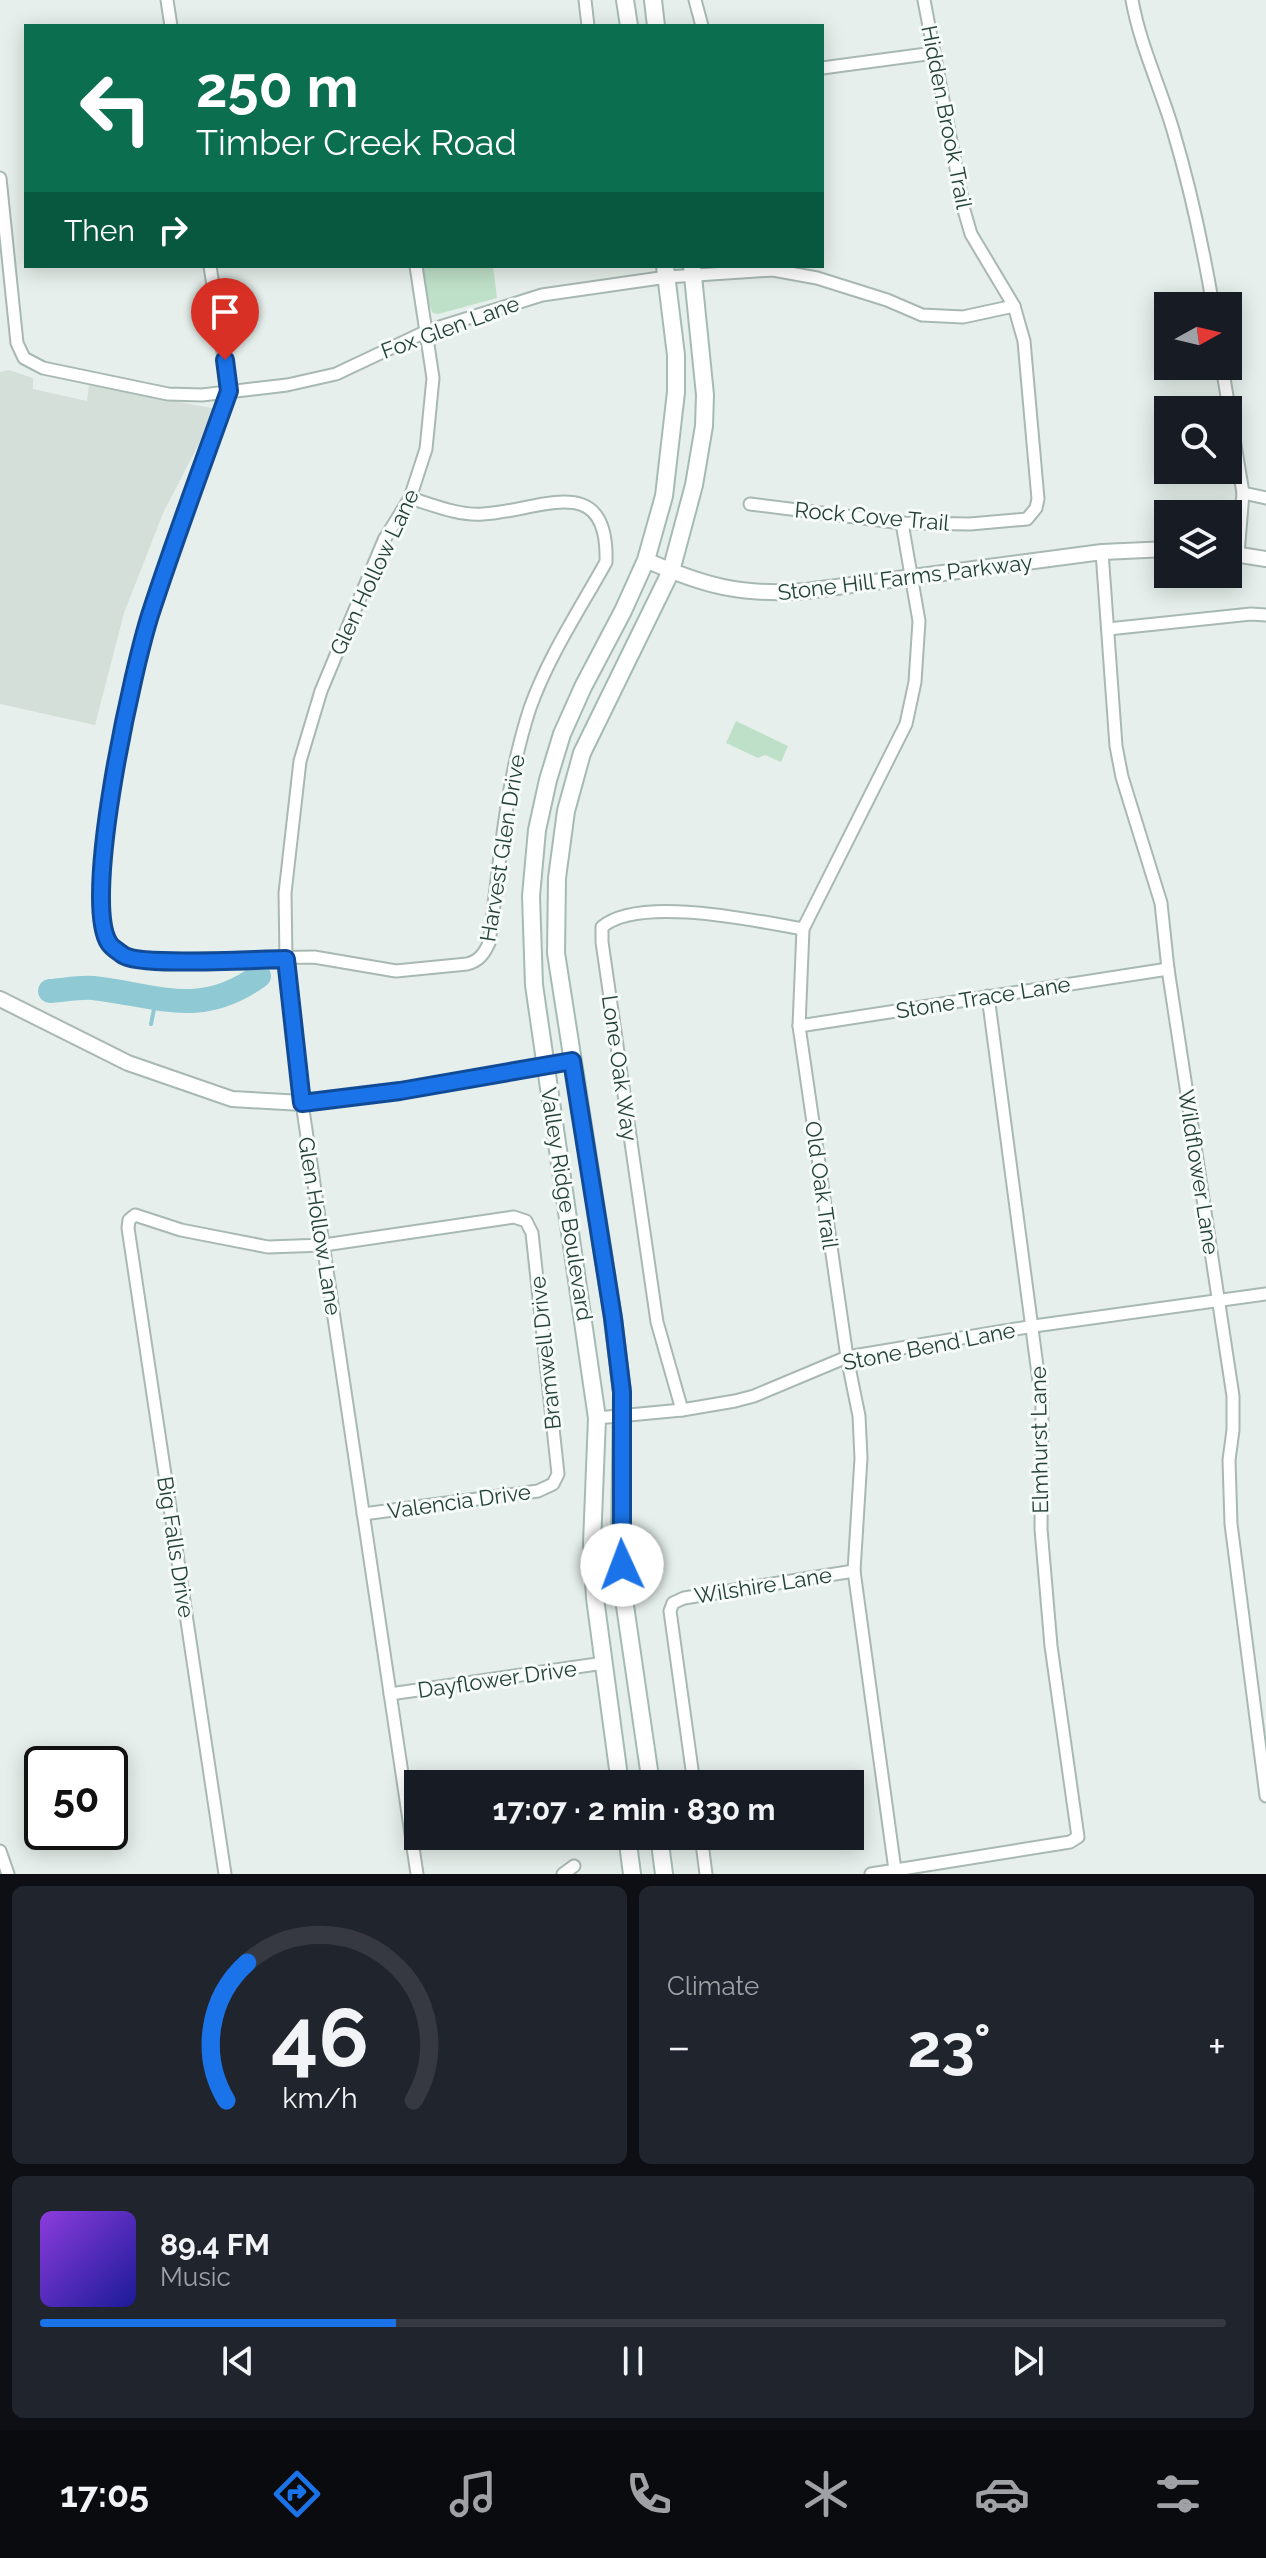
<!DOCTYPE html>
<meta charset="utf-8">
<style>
:root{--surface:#171b24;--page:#20242c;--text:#f1f3f6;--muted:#9ea1a6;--line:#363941;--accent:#1a73e8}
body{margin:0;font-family:Raleway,sans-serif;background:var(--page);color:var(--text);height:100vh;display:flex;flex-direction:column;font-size:30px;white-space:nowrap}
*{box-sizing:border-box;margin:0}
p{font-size:26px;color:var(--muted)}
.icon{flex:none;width:44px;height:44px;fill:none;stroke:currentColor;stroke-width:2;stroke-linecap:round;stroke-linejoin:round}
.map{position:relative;height:1874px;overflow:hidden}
.drawer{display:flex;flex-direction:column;gap:12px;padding:12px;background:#0d0f14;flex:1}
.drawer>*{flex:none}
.top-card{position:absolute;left:24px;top:24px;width:800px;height:244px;border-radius:0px;box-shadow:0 4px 20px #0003;background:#0b6e4f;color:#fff;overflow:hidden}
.needle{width:52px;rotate:82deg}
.tools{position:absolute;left:1154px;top:292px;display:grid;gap:16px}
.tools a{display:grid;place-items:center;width:88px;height:88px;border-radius:0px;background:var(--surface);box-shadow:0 4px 20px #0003;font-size:40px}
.speed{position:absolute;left:24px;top:1746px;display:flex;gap:16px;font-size:40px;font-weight:700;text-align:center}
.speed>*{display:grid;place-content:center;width:104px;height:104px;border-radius:50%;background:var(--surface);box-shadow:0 4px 20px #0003;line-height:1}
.speed .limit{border:4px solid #111;border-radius:12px;background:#fff;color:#111}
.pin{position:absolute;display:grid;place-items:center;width:68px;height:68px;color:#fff;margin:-82px -34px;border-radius:50% 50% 50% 0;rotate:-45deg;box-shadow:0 0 8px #0007}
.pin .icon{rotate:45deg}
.me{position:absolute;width:88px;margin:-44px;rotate:358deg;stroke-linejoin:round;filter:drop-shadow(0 0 6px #0008)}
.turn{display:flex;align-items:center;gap:28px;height:168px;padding:0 40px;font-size:36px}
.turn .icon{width:104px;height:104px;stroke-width:2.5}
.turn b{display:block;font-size:56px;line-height:68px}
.then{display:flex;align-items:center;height:76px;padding:0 40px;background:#0003;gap:16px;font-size:30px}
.big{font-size:60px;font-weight:700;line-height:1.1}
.drawer .tile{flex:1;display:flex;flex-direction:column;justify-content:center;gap:12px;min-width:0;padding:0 28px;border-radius:12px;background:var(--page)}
.drawer .dial{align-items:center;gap:0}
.dial svg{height:208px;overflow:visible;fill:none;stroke:var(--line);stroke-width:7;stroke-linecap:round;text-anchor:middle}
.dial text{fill:var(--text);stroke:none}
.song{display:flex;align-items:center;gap:24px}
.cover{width:96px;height:96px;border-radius:12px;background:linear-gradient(135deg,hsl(270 70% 55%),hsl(240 70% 35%))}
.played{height:8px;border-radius:4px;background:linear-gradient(90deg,var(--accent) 30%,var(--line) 30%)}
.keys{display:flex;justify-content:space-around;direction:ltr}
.heat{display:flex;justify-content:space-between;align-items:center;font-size:44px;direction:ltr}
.drawer .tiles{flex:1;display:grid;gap:12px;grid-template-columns:1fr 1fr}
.tile:last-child{grid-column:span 2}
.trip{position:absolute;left:404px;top:1770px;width:460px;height:80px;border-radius:0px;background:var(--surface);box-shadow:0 4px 20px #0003;font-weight:700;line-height:80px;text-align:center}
.dock{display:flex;height:128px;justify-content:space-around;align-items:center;background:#090b0e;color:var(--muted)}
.dock .icon{width:56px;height:56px}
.dock .selected{color:var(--accent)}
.dock b{font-size:36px;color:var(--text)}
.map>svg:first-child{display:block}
</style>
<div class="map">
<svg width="1266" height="1874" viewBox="0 0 1266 1874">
<rect width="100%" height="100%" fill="#e6efeb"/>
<polygon fill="#d4dfda" points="9,370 33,378 33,389 87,401 89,385 217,409 164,511 124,613 95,725 0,704 0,372"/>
<g fill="#bfe0c8">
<polygon points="423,266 493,266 497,298 438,314 433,313 429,305"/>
<polygon points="736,721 788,746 781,762 765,755 758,758 726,743"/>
</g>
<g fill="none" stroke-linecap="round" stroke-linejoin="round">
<polyline stroke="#8ec9d4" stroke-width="4" points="151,1024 156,999"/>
<path stroke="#8ec9d4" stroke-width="24" d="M50,991c14,-1 29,-4 43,-3 64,7 106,31 166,-12"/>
<defs>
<g id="minor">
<polyline points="167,0 171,26"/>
<polyline points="585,0 588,26"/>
<polyline points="695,0 702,26"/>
<path d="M1132,0c8,45 28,86 41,130 17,57 30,117 40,176"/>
<polyline points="822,68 934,53"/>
<polyline points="0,178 17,343 24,358 43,368 168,394 202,395 287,385 336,374 427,331 542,295 667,277 773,270 817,278 887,300 922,315 963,317 1014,306"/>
<path d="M210,266l19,125 -78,220 -25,103 -21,116 -4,75 8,38 17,15 24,2 164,-3 82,14 71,-7c12,-3 17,-10 22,-21 11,-79 16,-159 41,-235 18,-51 50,-99 76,-146 3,-94 -69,-50 -123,-48 -24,2 -50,-9 -73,-16"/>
<polyline points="416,266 433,378 426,449 410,498 384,540 321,691 300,761 285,893 286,959 302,1103 417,1874"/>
<polyline points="1222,366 1243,493 1238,554"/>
<polyline points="1243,493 1266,498"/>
<polyline points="750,504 902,523 970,524 1027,519 1036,508 1038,499 1024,341 1014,306 971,234 964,210 924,0"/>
<polyline points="1102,552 1116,746 1122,777 1161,903 1168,969 1233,1396 1233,1430 1229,1460 1231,1524 1266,1796"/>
<polyline points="1108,629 1251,614 1266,615"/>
<polyline points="799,1026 1168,969"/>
<path d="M682,1410l-25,-88 -55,-380v-15c37,-32 155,-6 201,2"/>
<polyline points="597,1418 682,1410 735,1401 754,1396 847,1357 1034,1326 1266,1294"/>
<polyline points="390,1694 604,1663"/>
<polyline points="694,1784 670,1611 673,1603 684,1598 854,1571"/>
<polyline points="701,1836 706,1874"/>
<polyline points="0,1851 8,1874"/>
<polyline points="895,1870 854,1571 861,1458 859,1416 847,1357 799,1026 803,929 906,724 915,682 919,621 902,523"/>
<polyline points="225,1874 128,1228 129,1220 135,1215 181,1230 268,1247 324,1245 514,1217 526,1221 532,1233 558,1474 553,1484 538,1491 363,1514"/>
<polyline points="563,1874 574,1866"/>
<polyline points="871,1874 1070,1842 1078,1837 1051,1646 1041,1529 1042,1404 988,996"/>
</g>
<g id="tertiary">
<polyline points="1228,553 1266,559"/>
<path d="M646,560c58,26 96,36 160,31l296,-39 66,-3"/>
<polyline points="0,999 128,1063 232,1099 302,1103 400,1091 572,1061"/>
</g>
<g id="secondary">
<polyline points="625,0 629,26"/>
<polyline points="653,0 656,26"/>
<polyline points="620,1784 595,1598 592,1544 597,1418 534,985 531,896 537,830 548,780 562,734 583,687 623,611 646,560 664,496 676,392 676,355 665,266"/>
<polyline points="651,1784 623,1592 620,1538 622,1392 613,1318 556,953 557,878 566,811 582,753 671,571 694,485 704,426 705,395 692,266"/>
<polyline points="627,1836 632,1874"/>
<polyline points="659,1836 664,1874"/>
</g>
</defs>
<use href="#minor" stroke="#a8b8b2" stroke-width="15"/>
<use href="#tertiary" stroke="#a8b8b2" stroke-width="18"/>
<use href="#secondary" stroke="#a4bbb3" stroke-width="20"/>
<use href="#minor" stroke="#fff" stroke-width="11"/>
<use href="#tertiary" stroke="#fff" stroke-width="14"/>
<use href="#secondary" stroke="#fff" stroke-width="16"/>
</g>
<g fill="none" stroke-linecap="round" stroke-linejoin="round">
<defs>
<path id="route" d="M225,360l4,31c-26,73 -53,145 -77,218 -18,53 -71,292 -43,334 2,4 10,9 14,12 17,12 134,4 163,4l16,144 98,-12 172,-30 41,257 9,74v173"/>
</defs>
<use href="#route" stroke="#114b97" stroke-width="20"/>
<use href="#route" stroke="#1a73e8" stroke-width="14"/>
</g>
<g text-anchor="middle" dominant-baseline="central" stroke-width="6" stroke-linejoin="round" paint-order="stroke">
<g font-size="22" fill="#24423a" stroke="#f7fbf9">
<text transform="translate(947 117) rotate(79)">Hidden Brook Trail</text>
<text transform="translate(450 327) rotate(-20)">Fox Glen Lane</text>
<text transform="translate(872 516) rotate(5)">Rock Cove Trail</text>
<text transform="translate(374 572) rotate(-65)">Glen Hollow Lane</text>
<text transform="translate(905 577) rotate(-7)">Stone Hill Farms Parkway</text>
<text transform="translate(502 848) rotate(-81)">Harvest Glen Drive</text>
<text transform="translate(983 997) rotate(-9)">Stone Trace Lane</text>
<text transform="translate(620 1068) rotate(82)">Lone Oak Way</text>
<text transform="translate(1199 1172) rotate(81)">Wildflower Lane</text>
<text transform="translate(822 1185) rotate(82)">Old Oak Trail</text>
<text transform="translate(567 1204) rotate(81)">Valley Ridge Boulevard</text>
<text transform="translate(320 1226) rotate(81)">Glen Hollow Lane</text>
<text transform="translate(929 1346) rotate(-11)">Stone Bend Lane</text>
<text transform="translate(545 1353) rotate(-96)">Bramwell Drive</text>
<text transform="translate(1039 1440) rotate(-91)">Elmhurst Lane</text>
<text transform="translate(459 1501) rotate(-8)">Valencia Drive</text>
<text transform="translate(176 1547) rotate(81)">Big Falls Drive</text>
<text transform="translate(763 1585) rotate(-9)">Wilshire Lane</text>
<text transform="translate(497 1679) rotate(-8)">Dayflower Drive</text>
</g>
</g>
</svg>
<div class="tools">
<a><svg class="needle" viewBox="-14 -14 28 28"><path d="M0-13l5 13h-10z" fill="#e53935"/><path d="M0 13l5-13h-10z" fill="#9ea1a6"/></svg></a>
<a><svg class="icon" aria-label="search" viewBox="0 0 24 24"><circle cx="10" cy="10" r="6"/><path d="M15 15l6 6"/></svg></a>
<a><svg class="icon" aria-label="layers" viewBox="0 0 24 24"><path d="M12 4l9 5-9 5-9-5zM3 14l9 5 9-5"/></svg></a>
</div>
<div class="speed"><div class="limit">50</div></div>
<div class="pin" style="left:225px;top:360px;background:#d93025"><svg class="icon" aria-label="arrive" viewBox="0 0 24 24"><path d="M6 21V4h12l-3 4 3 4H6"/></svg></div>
<svg class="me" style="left:622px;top:1565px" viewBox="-20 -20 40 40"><circle r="19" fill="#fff"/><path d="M0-13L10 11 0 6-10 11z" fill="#1a73e8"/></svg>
<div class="trip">17:07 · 2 min · 830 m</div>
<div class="top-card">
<div class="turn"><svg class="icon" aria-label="left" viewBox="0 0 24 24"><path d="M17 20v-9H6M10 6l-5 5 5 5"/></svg><div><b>250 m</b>Timber Creek Road</div></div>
<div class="then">Then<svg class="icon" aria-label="right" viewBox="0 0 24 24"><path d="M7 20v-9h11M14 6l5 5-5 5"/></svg></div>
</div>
</div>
<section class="drawer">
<div class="tiles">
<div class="tile dial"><svg viewBox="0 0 100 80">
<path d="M14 69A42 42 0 1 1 86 69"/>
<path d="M14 69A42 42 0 0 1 22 16" stroke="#1a73e8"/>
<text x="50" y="56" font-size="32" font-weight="700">46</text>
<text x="50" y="72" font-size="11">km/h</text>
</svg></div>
<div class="tile"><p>Climate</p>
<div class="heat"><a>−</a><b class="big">23°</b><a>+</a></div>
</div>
<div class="tile">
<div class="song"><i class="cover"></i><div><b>89.4 FM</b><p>Music</p></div></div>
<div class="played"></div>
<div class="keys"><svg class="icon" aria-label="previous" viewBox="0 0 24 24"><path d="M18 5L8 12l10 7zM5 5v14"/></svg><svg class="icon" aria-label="pause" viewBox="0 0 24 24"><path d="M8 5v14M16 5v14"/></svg><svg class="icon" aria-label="next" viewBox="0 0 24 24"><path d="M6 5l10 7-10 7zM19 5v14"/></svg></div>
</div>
</div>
</section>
<nav class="dock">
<b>17:05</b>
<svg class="icon selected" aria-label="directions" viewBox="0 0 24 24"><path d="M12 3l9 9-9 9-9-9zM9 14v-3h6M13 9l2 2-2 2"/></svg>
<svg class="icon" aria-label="music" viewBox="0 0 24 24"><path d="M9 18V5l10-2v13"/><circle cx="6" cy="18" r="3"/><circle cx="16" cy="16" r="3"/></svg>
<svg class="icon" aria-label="phone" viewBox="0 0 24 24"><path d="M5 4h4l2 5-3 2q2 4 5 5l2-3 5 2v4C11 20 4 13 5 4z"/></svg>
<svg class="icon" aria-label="climate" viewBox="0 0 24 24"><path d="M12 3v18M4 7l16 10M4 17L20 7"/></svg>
<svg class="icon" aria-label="car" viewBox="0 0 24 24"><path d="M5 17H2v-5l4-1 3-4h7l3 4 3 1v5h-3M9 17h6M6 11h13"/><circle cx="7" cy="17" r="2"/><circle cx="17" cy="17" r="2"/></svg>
<svg class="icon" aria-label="filters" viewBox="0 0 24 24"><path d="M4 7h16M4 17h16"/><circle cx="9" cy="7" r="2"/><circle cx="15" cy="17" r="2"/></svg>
</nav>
